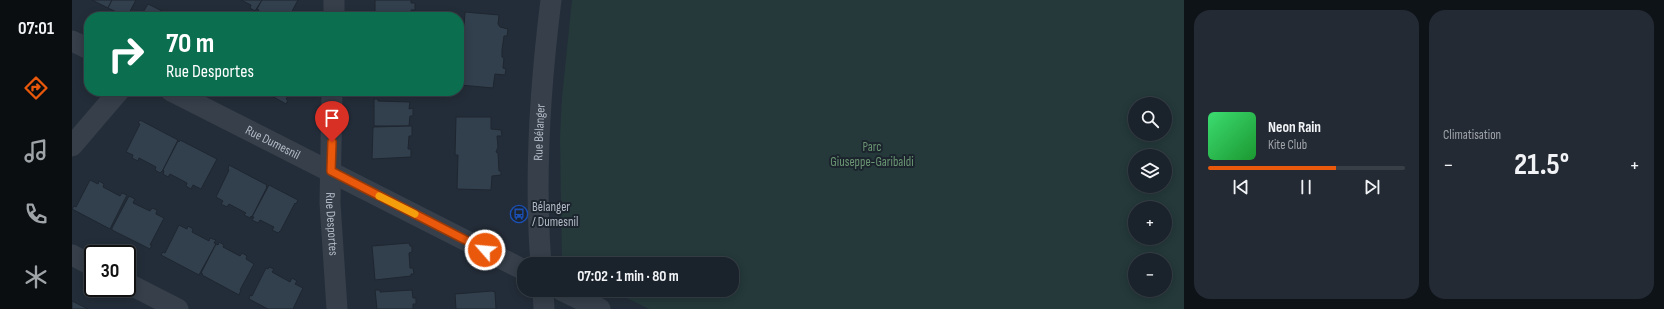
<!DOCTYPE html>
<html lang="fr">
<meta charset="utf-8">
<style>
:root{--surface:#1a222b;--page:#232a33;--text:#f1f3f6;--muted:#9fa4a9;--line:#383f47;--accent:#ea580c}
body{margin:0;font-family:"Sofia Sans Condensed",sans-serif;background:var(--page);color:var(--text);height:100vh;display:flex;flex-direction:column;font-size:15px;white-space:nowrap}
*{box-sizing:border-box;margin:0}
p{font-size:13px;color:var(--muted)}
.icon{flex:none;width:22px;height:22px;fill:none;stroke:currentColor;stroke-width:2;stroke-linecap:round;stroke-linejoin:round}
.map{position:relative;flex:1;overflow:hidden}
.side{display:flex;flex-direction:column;gap:10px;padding:10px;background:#0e1318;width:480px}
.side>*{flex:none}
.guide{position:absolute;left:12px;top:12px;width:380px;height:84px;border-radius:16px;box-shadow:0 2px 10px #0003,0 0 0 1px var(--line);background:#0b6e4f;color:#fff;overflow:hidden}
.fabs{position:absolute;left:1056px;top:97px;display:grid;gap:8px}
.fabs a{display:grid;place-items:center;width:44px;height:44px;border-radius:50%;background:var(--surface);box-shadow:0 2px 10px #0003,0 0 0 1px var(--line);font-size:20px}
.speed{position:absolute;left:12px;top:245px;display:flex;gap:8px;font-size:20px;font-weight:700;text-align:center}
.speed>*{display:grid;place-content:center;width:52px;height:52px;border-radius:50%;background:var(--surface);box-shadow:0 2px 10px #0003,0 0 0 1px var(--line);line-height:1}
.speed .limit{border:2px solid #111;border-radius:6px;background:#fff;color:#111}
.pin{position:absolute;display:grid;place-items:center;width:34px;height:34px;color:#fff;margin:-41px -17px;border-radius:50% 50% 50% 0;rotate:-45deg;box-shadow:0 0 4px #0007}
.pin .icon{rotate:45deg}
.me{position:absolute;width:44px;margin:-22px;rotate:297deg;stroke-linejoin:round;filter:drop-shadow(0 0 3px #0008)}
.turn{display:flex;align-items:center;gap:14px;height:84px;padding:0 16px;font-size:18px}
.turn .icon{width:52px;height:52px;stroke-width:2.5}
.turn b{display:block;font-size:28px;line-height:34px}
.big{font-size:30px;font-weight:700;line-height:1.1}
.side .card{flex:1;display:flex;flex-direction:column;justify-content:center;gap:6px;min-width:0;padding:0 14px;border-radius:16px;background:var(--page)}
.song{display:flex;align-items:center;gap:12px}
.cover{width:48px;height:48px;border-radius:6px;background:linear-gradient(135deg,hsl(140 70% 55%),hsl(130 70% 35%))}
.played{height:4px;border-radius:2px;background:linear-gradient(90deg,var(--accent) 65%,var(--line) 65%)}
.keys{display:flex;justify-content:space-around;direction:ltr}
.heat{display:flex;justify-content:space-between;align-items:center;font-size:22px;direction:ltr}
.side .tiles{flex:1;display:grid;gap:10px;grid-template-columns:repeat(2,1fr)}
.trip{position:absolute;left:445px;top:257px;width:222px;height:40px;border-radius:16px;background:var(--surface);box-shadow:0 2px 10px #0003,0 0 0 1px var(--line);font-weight:700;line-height:40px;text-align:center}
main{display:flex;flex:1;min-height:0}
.tab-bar{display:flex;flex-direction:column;width:72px;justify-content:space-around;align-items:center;background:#0a0e11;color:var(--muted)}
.tab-bar .icon{width:28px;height:28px}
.tab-bar .active{color:var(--accent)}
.tab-bar b{font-size:18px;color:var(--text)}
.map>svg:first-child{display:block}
</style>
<main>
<nav class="tab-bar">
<b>07:01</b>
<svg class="icon active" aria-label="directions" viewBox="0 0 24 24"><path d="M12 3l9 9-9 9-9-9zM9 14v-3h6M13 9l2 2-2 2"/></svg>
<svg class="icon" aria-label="music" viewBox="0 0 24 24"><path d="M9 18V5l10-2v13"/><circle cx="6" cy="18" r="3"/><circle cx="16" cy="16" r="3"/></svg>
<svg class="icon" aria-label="phone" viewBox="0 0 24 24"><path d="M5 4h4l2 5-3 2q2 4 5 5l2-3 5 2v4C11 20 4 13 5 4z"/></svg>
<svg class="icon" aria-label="climate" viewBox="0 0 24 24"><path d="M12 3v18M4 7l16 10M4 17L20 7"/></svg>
</nav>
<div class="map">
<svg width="1112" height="309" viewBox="0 0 1112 309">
<rect width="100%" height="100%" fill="#232d39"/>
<path fill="#25393a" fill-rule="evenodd" d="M500,0h612v309h-535l-38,-19h121v-26h-168l-2,-5 -2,-122 2,-39zM1063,104h30v30h-30zM1063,156h30v30h-30zM1063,208h30v30h-30zM1063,260h30v30h-30z"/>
<g fill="#323f4d" stroke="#1e2630">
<polygon points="20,0 40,0 36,8"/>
<polygon points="40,0 64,0 55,17 36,8"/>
<polygon points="169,0 190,0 183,11 178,8 179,5"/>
<polygon points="190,0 226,0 217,17 202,17 193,12 191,15 186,12 187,10 185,9"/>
<polygon points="303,0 339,0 339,3 343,3 343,10 339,10 339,17 303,17"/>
<polygon points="76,4 102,17 68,17"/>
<polygon points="393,12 427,15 426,24 428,27 436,29 435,36 432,36 430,50 430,57 432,58 431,68 434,69 433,75 423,74 421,88 388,85"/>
<polygon points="191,91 219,91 214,99 216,100 214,104"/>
<polygon points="302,99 306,99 306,101 338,102 337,109 341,108 341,116 338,116 337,126 303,126 302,125"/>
<polygon points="384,117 419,117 419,129 429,130 430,136 425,136 426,147 424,152 426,153 427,171 429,171 429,175 420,176 419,190 385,189 386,155 383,155"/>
<polygon points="68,120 106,140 91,170 88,173 83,170 84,167 67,158 66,161 60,158 61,155 54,152 68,124 66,123"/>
<polygon points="337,126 340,126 340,136 337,136 336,149 339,149 339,157 300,159 301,127"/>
<polygon points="108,140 145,159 129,189 121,185 119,189 114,186 115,183 98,174 96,177 91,174 92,171 91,170 106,141 107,142"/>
<polygon points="157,165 195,185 194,186 195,187 180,217 179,216 178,218 172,215 174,213 157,204 155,207 149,204 151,201 144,197 157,170 156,169"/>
<polygon points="18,180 26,184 27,181 32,184 31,187 48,196 50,193 55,195 38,229 0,209 2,206 4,207"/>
<polygon points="197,185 226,200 224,204 223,203 209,230 206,233 200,230 202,227 188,220 186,223 180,220 182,217 180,217"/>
<polygon points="57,196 63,199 61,203 78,211 80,208 85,210 84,214 92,218 78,245 80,245 78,249 40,230 40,228"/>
<polygon points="107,225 115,229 116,226 121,229 120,232 137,241 138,238 144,240 142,243 144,244 127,275 89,255 91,252 93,253"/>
<polygon points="147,242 152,245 151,247 168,256 170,253 175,256 174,259 182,264 168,290 169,290 167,295 130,275 131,274 129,273 144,244 146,245"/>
<polygon points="337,243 338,246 340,246 340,252 337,253 338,268 341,268 342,274 339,274 339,276 303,280 300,246"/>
<polygon points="197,267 202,269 200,272 218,282 220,278 225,281 223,284 231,288 221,309 196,309 177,299 178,295 180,296 194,268 196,269"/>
<polygon points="303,290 308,290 308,292 340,290 341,298 344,298 344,304 341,304 341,309 305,309"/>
<polygon points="420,291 423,292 424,309 384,309 383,294"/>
<polygon points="0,301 16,309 0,309"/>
</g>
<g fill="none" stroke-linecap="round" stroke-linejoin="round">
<g stroke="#363f4a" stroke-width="21">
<polyline points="262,17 262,0"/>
<polyline points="0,41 17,49"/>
<path id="s1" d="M99,91l353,179"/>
<path id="s2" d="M260,91l-2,112 7,106"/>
<polyline points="0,146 47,91"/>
<polyline points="0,255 21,266"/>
<path id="s3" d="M469,264c-7,-88 -1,-177 10,-264"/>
<polyline points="55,283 106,309"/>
<polyline points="471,290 472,309"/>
<polyline points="489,290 528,309"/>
</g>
</g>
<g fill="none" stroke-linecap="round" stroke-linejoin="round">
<defs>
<polyline id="route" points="260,142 259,171 413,250"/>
</defs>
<use href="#route" stroke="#983908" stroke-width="10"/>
<use href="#route" stroke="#ea580c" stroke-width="7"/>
<polyline stroke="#f59e0b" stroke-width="7" points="307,196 343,214"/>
</g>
<defs>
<symbol id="bus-ring" viewBox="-11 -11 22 22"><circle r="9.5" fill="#1c242e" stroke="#1a4fb4" stroke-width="1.5"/><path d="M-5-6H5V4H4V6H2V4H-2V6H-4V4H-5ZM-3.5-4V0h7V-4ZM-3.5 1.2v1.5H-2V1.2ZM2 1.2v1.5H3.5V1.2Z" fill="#1a4fb4"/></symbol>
</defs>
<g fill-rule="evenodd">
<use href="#bus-ring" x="437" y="204" width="20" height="20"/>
</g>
<g text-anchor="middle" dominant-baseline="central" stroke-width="4" stroke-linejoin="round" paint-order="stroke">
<g font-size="13" fill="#b1bac6" stroke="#1c242e">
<text stroke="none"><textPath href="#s3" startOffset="132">Rue Bélanger</textPath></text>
<text stroke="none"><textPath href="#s1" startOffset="114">Rue Dumesnil</textPath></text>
<text stroke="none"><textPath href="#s2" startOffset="133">Rue Desportes</textPath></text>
</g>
<g font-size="13" fill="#6a9572" stroke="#1c242e">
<text x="800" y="147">Parc<tspan x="800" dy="15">Giuseppe-Garibaldi</tspan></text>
</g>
<g font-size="13" fill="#b1bac6" stroke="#1c242e" text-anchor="start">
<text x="460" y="207">Bélanger<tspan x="460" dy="15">/ Dumesnil</tspan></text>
</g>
</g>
</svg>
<div class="fabs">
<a><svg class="icon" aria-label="search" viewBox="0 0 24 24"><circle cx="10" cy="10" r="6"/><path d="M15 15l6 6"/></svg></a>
<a><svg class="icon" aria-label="layers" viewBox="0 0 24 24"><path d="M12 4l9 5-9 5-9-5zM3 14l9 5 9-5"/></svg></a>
<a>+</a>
<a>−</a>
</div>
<div class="speed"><div class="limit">30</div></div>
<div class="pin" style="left:260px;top:142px;background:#d93025"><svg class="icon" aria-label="arrive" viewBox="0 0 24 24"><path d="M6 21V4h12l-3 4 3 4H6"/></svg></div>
<svg class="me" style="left:413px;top:250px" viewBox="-20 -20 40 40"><circle r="17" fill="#ea580c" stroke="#fff" stroke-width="3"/><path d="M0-11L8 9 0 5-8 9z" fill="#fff"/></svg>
<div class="trip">07:02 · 1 min · 80 m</div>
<div class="guide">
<div class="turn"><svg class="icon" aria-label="right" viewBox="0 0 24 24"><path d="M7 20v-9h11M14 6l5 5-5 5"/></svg><div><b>70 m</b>Rue Desportes</div></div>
</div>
</div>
<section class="side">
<div class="tiles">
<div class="card">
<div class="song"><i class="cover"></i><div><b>Neon Rain</b><p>Kite Club</p></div></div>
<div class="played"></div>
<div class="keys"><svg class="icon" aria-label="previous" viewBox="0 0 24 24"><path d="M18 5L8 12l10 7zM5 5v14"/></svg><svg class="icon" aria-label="pause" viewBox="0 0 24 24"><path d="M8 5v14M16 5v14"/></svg><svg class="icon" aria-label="next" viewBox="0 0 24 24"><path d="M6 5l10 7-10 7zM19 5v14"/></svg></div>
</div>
<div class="card"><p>Climatisation</p>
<div class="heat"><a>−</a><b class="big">21.5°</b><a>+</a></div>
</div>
</div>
</section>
</main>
